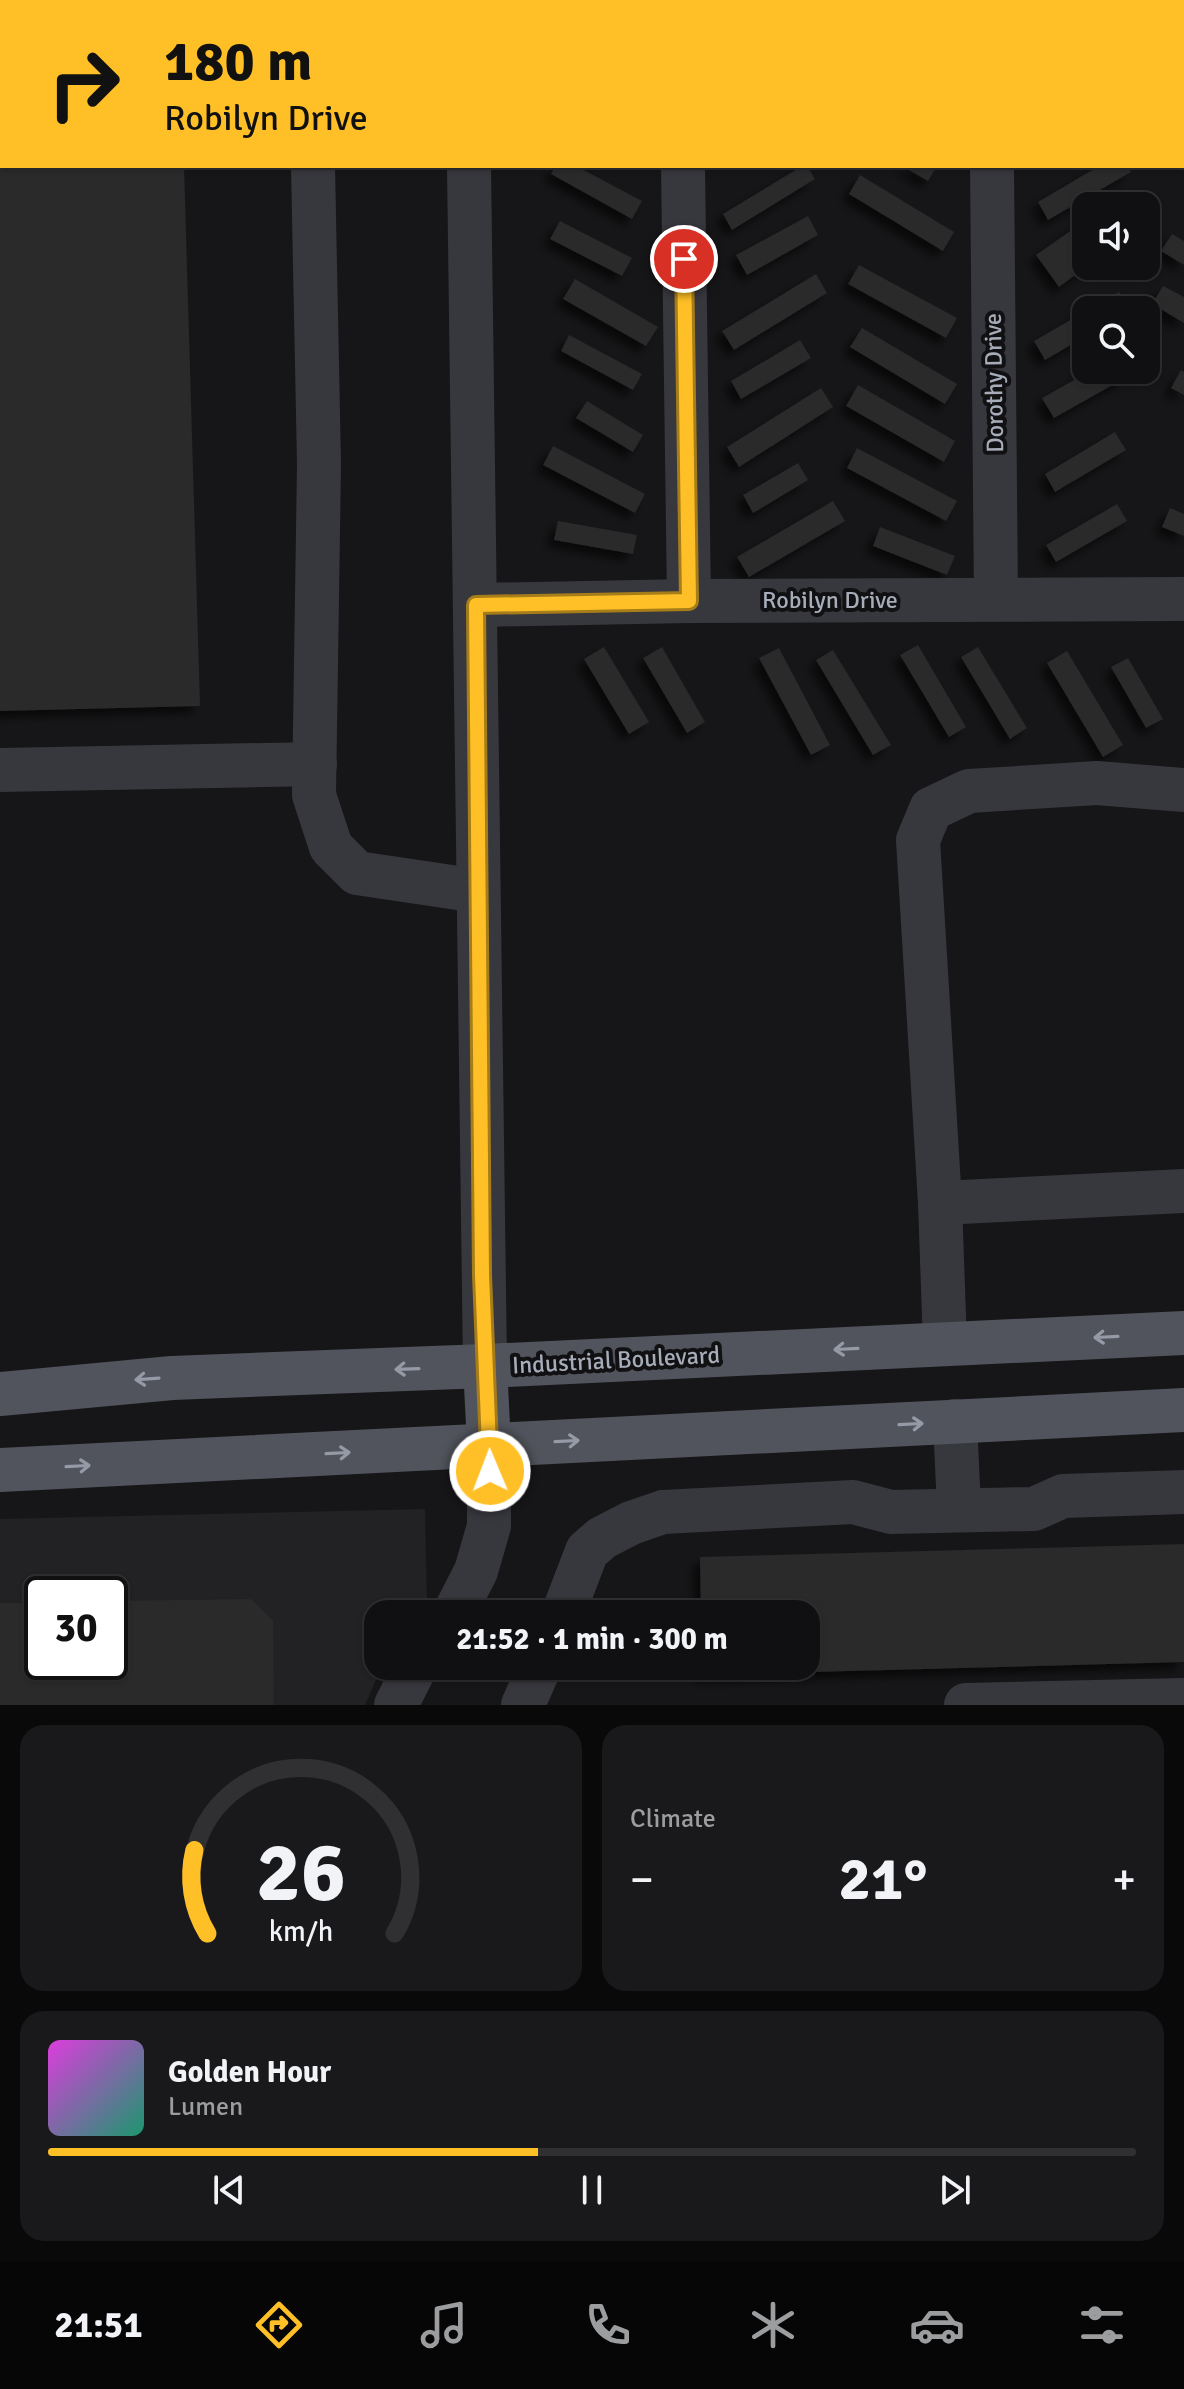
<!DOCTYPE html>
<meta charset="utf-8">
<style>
:root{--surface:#101012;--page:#19191b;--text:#f1f3f6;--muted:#9c9d9f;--line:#303032;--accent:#ffc027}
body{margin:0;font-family:Signika,sans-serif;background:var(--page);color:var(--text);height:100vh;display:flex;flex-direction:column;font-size:30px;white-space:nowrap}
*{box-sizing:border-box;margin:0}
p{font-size:26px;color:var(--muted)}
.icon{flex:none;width:44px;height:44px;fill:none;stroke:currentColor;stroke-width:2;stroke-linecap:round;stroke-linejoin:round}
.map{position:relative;height:1705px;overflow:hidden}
.panel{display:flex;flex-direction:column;gap:20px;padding:20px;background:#09090a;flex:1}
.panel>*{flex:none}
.hud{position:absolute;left:0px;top:0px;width:1184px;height:168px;box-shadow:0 2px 6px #0004,0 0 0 2px var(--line);background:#ffc027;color:#111;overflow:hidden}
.controls{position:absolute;left:1072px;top:192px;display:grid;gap:16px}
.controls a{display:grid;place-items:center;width:88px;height:88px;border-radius:16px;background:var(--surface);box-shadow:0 2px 6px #0004,0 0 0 2px var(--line);font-size:40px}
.speed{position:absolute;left:24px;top:1576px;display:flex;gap:16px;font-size:40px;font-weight:700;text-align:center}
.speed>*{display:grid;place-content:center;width:104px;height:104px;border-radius:50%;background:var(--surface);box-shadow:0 2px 6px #0004,0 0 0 2px var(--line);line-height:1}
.speed .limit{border:4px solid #111;border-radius:12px;background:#fff;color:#111}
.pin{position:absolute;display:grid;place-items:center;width:68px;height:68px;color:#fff;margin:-34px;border:4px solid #fff;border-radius:50%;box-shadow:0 2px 8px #0007}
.me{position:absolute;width:88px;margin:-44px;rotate:359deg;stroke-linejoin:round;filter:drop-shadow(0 0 6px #0008)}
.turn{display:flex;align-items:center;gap:28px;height:168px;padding:0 32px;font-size:36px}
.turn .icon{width:104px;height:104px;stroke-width:2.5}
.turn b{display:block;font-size:56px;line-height:68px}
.big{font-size:60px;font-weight:700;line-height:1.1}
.panel .card{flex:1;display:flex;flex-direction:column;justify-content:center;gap:12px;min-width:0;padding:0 28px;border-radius:24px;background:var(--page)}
.panel .dial{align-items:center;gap:0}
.dial svg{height:208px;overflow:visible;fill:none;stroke:var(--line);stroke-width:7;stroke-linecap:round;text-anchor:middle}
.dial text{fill:var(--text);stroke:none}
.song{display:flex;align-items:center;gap:24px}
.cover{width:96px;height:96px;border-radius:12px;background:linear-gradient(135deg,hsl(300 70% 55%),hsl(160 70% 35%))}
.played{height:8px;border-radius:4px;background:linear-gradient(90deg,var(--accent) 45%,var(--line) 45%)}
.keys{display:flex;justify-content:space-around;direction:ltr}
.heat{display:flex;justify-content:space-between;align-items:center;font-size:44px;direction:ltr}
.panel .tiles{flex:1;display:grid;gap:20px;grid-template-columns:1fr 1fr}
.card:last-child{grid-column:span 2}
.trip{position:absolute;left:364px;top:1600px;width:456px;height:80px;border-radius:24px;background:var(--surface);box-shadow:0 2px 6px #0004,0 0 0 2px var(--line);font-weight:700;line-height:80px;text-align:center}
.tab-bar{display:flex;height:128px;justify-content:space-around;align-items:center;background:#060607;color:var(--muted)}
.tab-bar .icon{width:56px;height:56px}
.tab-bar .selected{color:var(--accent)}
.tab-bar b{font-size:36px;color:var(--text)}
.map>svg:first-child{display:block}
</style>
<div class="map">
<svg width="1184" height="1705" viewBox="0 0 1184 1705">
<defs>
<filter id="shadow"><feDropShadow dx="-7" dy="7" stdDeviation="4" flood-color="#0009"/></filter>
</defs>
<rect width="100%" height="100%" fill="#161618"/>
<path fill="#222225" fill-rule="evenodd" d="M425,1509l2,97 -6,8h-43v52h4l-17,39h-365v-186zM42,1594h68v68h-68z"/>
<g fill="#29292c" filter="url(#shadow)">
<polygon points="0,166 184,166 200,706 0,711"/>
<polygon points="555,166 576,166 642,201 632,219 551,174"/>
<polygon points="802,166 807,166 815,179 732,230 723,214"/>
<polygon points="902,166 937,166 928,181"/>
<polygon points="1099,166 1127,166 1131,172 1048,220 1038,202"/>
<polygon points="860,175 954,232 943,251 849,194"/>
<polygon points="808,216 818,235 747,275 736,255"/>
<polygon points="1086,220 1086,267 1059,287 1036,255"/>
<polygon points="560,221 632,258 622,276 550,239"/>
<polygon points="1172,234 1184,241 1184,265 1161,251"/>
<polygon points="859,265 957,318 946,338 848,284"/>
<polygon points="816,274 827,293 734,350 722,331"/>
<polygon points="575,279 658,327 646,346 563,299"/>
<polygon points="1163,286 1184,297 1184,323 1152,304"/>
<polygon points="1119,292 1130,310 1088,310"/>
<polygon points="1086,311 1086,336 1045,360 1034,341"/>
<polygon points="862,328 957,384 945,404 850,347"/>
<polygon points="569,335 642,374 633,390 561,351"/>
<polygon points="800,340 811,358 741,399 731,381"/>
<polygon points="1092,370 1120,370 1125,378 1054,418 1042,398"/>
<polygon points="1181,370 1184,372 1184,395 1171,388"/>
<polygon points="858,385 955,441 944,462 846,406"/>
<polygon points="821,388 833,407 739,467 727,447"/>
<polygon points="587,401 643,435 633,452 576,418"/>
<polygon points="1115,432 1126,450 1055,492 1045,474"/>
<polygon points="553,446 645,494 635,513 543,465"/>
<polygon points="857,448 957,501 946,521 847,468"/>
<polygon points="798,463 808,480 753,513 743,495"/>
<polygon points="833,501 845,521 749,577 737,557"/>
<polygon points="1117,504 1127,521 1056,562 1046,545"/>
<polygon points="1170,508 1184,514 1184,536 1162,527"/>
<polygon points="558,521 637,535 633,554 554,540"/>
<polygon points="880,527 955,556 947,575 873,546"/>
<polygon points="918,645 966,727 949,737 900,655"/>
<polygon points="604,647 649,722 629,734 584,659"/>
<polygon points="662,647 705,722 687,733 643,658"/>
<polygon points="978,647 1027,728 1010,739 961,657"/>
<polygon points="779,648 830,745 811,755 759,658"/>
<polygon points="833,650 891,745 873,755 816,660"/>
<polygon points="1067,651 1123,745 1103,757 1047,663"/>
<polygon points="1128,658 1163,719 1146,728 1111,667"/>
<polygon points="1184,1544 1184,1662 702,1675 702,1666 806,1666 806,1614 701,1614 700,1557"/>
<polygon points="251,1599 273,1621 274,1705 0,1705 0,1603 42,1603 42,1662 110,1662 110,1601"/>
</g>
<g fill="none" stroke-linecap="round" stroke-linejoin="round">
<g stroke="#37373e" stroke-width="44">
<polyline points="309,0 309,2"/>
<polyline points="466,0 466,2"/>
<polyline points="680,0 680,2"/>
<polyline points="991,0 991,2"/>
<polyline points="313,166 319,464 314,795 331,847 357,873 478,891"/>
<polyline points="469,166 485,1366"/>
<polyline points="683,166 689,601"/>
<polyline points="992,166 996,599"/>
<polyline points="476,605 689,601 1184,599"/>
<polyline points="0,770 315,764"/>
<polyline points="940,1203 918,840 931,809 969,791 1097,783 1184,790"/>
<polyline points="945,1344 940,1203 1184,1191"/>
<polyline points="955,1421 959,1509"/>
<polyline points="454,1614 476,1571 489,1526 489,1445"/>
<polyline points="563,1614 587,1551 602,1538 631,1523 663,1512 853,1502 891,1512 1034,1509 1063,1496 1184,1492"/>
<polyline points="396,1705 416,1666"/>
<polyline points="523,1705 540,1666"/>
<polyline points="966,1705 1184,1700"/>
</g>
<g stroke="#52545d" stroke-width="44">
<polyline points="485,1366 489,1445"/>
<polyline points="0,1394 172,1378 485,1366 1184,1333"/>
<polyline points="0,1470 1184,1410"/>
</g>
</g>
<defs><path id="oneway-shaft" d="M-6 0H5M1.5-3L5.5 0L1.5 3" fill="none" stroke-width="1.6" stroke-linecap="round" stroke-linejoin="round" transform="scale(2)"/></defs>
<g stroke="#969aa7">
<use href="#oneway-shaft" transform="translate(1106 1337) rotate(177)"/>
<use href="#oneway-shaft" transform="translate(846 1349) rotate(177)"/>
<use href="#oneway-shaft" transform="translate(407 1369) rotate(178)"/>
<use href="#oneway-shaft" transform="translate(147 1379) rotate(176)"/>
<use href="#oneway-shaft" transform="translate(911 1424) rotate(-3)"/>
<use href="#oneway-shaft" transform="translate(567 1441) rotate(-3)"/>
<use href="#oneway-shaft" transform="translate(338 1453) rotate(-3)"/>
<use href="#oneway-shaft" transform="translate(78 1466) rotate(-3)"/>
</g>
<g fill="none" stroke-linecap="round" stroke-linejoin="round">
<defs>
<polyline id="route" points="490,1471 482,1275 476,605 689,601 684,259"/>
</defs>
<use href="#route" stroke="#a67d19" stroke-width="20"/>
<use href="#route" stroke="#ffc027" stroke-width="14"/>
</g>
<g text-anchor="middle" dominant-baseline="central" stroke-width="8" stroke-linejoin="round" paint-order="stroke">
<g font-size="24" fill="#a7acb9" stroke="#111113">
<text transform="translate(994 383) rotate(-91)">Dorothy Drive</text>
<text x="830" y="600">Robilyn Drive</text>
<text transform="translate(616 1360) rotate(-3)">Industrial Boulevard</text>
</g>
</g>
</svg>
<div class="controls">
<a><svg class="icon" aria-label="sound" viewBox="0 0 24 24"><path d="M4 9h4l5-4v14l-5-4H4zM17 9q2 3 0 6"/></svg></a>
<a><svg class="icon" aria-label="search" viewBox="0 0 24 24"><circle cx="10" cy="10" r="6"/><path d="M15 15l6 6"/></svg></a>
</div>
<div class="speed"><div class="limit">30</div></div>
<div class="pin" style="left:684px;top:259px;background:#d93025"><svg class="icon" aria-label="arrive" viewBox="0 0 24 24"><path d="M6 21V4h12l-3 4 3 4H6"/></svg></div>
<svg class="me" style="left:490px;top:1471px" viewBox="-20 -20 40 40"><circle r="17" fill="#ffc027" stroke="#fff" stroke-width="3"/><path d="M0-11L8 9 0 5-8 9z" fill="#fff"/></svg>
<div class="trip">21:52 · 1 min · 300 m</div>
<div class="hud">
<div class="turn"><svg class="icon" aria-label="right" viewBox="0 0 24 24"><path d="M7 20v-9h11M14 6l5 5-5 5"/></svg><div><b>180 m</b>Robilyn Drive</div></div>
</div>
</div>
<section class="panel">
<div class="tiles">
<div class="card dial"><svg viewBox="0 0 100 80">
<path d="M14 69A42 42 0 1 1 86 69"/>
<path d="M14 69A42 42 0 0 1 9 37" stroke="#ffc027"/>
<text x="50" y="56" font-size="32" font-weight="700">26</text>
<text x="50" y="72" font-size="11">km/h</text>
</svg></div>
<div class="card"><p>Climate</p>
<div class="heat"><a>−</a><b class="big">21°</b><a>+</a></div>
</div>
<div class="card">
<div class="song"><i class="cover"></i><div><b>Golden Hour</b><p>Lumen</p></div></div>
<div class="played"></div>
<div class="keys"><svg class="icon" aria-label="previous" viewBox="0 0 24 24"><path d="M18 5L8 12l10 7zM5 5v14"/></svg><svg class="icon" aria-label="pause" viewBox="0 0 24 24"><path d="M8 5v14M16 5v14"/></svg><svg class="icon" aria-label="next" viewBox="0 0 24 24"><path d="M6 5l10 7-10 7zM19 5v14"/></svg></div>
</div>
</div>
</section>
<nav class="tab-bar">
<b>21:51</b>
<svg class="icon selected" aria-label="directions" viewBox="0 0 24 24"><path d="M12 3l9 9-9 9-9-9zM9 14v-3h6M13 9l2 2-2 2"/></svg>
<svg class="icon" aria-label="music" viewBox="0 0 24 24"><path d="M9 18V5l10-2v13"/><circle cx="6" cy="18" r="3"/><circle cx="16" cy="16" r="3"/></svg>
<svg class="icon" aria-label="phone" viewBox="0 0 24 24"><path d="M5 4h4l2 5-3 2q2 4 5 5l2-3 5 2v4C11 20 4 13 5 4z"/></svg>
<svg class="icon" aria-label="climate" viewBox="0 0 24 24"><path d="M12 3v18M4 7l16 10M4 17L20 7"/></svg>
<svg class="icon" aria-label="car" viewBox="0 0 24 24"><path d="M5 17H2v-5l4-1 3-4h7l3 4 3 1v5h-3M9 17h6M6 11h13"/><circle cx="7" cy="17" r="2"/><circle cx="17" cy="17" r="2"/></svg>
<svg class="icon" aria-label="filters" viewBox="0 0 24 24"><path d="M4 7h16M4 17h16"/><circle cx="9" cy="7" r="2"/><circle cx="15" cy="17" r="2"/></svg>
</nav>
